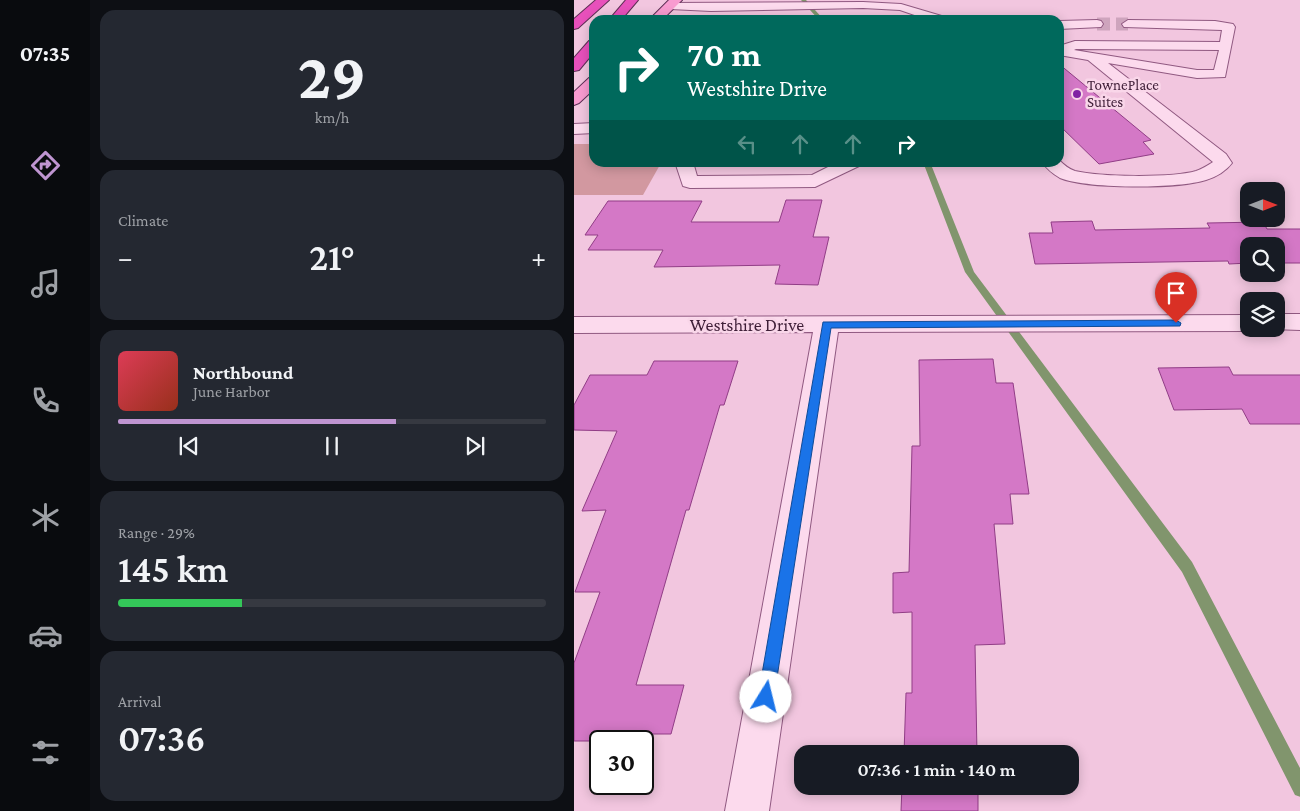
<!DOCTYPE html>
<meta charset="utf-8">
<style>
:root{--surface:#171b24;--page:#242831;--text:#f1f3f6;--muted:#9ea1a6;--line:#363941;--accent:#bf95d1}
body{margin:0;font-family:"Crimson Pro",serif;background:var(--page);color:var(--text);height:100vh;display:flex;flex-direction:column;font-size:19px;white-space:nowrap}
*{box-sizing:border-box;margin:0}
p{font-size:16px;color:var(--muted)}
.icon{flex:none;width:28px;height:28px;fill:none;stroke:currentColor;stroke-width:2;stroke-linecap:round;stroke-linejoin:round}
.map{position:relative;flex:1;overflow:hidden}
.side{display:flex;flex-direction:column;gap:10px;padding:10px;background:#0d0f14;width:484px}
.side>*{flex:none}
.guide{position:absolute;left:15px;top:15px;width:475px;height:152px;border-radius:15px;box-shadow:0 2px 12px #0003;background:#00695c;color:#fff;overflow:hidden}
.needle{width:32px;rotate:90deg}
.fabs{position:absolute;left:666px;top:182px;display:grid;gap:10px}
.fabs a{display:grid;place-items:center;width:45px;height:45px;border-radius:10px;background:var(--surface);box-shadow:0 2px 12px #0003;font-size:25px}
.speed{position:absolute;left:15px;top:730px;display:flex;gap:10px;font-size:25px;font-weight:700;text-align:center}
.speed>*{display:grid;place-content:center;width:65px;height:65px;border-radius:50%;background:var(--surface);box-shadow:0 2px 12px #0003;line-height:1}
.speed .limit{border:2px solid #111;border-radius:8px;background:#fff;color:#111}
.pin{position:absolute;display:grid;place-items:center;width:42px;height:42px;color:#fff;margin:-51px -21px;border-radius:50% 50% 50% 0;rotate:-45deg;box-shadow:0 0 5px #0007}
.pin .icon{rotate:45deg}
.me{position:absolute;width:55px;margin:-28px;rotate:9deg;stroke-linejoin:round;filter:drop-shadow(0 0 4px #0008)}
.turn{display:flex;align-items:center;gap:18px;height:105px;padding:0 15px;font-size:22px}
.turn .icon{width:65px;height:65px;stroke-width:2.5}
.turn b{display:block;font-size:35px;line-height:42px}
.lanes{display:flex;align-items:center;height:48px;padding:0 15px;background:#0003;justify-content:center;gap:25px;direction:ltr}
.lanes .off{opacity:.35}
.big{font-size:38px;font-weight:600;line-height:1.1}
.side .widget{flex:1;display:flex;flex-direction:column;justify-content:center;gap:8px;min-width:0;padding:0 18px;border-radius:15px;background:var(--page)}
.side .dial{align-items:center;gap:0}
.dial b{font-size:65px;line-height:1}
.song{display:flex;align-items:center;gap:15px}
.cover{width:60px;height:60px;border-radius:8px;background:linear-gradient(135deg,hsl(350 70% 55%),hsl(10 70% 35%))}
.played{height:5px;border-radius:2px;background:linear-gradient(90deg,var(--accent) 65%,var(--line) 65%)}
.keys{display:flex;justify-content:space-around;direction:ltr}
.heat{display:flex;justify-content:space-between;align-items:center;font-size:28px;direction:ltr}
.charge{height:8px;border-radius:4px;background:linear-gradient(90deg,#34c759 29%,var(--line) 0)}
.trip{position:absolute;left:220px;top:745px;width:285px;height:50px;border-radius:15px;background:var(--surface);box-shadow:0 2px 12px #0003;font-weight:600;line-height:50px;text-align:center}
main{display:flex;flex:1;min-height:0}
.dock{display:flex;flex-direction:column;width:90px;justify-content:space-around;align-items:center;background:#090b0e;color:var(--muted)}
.dock .icon{width:35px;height:35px}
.dock .current{color:var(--accent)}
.dock b{font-size:22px;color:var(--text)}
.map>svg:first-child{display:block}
</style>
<main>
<nav class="dock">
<b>07:35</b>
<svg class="icon current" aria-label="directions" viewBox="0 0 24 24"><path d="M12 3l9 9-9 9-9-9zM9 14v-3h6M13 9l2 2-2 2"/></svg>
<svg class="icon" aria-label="music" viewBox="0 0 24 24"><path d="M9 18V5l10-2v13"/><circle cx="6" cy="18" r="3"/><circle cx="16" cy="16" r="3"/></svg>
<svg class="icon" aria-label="phone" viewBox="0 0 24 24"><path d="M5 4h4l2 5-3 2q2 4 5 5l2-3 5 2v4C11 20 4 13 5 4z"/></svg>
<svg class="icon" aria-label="climate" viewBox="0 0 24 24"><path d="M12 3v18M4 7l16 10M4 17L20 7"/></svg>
<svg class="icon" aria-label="car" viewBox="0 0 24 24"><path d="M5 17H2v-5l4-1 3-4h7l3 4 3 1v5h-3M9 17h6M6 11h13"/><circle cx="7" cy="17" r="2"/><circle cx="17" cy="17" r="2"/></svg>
<svg class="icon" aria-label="filters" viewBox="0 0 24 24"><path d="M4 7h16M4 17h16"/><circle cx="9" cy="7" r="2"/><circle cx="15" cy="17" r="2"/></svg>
</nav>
<section class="side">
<div class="widget dial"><b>29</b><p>km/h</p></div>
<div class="widget"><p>Climate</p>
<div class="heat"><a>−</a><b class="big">21°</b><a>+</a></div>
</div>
<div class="widget">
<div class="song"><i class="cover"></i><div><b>Northbound</b><p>June Harbor</p></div></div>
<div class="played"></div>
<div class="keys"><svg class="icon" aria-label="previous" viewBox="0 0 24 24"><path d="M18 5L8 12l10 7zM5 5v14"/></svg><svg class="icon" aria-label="pause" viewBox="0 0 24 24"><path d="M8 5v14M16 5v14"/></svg><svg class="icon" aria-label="next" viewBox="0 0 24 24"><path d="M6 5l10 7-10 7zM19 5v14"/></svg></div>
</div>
<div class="widget"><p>Range · 29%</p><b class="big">145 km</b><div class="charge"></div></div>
<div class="widget"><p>Arrival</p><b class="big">07:36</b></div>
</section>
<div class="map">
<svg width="727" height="811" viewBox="0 0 727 811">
<rect width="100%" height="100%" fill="#f2c6df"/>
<polygon fill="#d298a0" points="0,144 20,144 20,162 87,163 69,195 0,195"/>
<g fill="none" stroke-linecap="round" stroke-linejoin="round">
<g fill="#81956d" fill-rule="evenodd">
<polygon points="227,0 232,0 250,20 245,20"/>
<polygon points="349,162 356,162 400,272 618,562 727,770 727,797 721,795 608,572 391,272"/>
</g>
</g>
<g fill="#d478c6" stroke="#913d86">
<polygon points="485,64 577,140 569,142 580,154 525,164 485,125"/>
<polygon points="212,200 248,200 239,237 255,237 244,285 201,284 206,265 80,267 89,250 14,250 24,235 11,235 34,201 128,201 117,222 205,222"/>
<polygon points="518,221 521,230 636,228 633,223 689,222 693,229 727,229 727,263 702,263 702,246 675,246 675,263 655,264 654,261 461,264 455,233 479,233 477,222"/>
<polygon points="419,359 422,383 439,383 455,494 436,494 439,524 420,524 431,644 401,645 403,754 330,754 332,693 338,693 338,612 319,613 319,573 335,572 338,446 346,446 345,360"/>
<polygon points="80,361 164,361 150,405 146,405 115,510 112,510 62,685 110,685 97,734 39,734 37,741 0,741 0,663 26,592 1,592 32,510 8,511 43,431 0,430 0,405 16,375 73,375"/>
<polygon points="655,367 659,375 727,375 727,424 676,424 668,409 600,410 584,368"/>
<polygon points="328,786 404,786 404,811 327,811"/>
</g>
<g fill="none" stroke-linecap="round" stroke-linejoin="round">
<polyline stroke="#cea4bd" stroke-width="13" stroke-dasharray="13 6" stroke-linecap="butt" points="523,24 554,24"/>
<defs>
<g id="minor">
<polygon points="289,2 327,4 371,17 373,20 355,20 326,10 289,8 137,11 96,9 90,6 96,3"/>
<polygon points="523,20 527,21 529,24 527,27 485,29 485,21"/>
<path d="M554,20l87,1 18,3 2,3 -10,50 -28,1 -89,-15 118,91 6,9c-6,8 -16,14 -26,17 -28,9 -119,9 -146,-2 -7,-4 -13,-9 -18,-16h17v-2c5,5 10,9 16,11 25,6 97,7 121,0 6,-2 12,-6 17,-9l-125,-102 -29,-5v-9l16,-5 145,1 2,-12 -98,-3 -2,-3zM502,49l143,1 -5,20h-17l-123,-20z"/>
<polygon points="20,123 20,133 0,134 0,124"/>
<polygon points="101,162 119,162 123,176 238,175 264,162 288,162 285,166 241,187 116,188 109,186"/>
<polygon points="702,314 727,314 727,330 697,329 702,329"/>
<polygon points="675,315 675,329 684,329 675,331 264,332 195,811 151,811 239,332 0,333 0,317"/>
</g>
<g id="major">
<polygon points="95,0 108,0 88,20 75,20"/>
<polygon points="20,77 20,89 5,103 0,105 0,92 15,78"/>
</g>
<g id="highway">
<polygon points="22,0 35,0 4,28 0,29 0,19"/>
<polygon points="52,0 64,0 47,20 35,20"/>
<polygon points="20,40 20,52 5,70 0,71 0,58 15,41"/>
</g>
</defs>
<use href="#minor" stroke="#905981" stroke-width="2"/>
<use href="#major" stroke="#5d2d54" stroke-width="2"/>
<use href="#highway" stroke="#5d2d54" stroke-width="2"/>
<use href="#minor" fill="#fcdaed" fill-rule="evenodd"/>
<use href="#major" fill="#f89bd0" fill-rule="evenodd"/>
<use href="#highway" fill="#e850bb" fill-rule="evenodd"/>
</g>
<polygon fill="#1a73e8" stroke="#114b97" points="602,320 607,323 606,326 257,328 200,697 198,702 192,705 186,702 184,697 249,322"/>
<circle fill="#8123a4" stroke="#f9d6e9" stroke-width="2" cx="503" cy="94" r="5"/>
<g text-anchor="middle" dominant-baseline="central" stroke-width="5" stroke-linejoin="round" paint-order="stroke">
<g font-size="15" fill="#3e1e37" stroke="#f9d6e9" text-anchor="start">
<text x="513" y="85">TownePlace<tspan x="513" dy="17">Suites</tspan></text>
</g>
<g font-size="18" fill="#3e1e37" stroke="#f9d6e9">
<text x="173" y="325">Westshire Drive</text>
</g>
</g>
</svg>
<div class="fabs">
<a><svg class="needle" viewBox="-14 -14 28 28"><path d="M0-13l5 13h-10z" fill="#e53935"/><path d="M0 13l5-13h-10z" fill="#9ea1a6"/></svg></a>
<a><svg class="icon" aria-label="search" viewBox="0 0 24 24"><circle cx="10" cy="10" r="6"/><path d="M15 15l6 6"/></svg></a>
<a><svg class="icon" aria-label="layers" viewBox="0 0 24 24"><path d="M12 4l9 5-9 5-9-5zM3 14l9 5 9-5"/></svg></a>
</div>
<div class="speed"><div class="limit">30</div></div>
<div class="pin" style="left:602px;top:323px;background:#d93025"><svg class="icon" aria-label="arrive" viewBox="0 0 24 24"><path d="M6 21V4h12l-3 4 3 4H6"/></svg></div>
<svg class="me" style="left:192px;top:697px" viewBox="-20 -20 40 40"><circle r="19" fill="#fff"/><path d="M0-13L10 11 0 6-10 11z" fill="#1a73e8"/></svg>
<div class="trip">07:36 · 1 min · 140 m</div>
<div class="guide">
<div class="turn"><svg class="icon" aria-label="right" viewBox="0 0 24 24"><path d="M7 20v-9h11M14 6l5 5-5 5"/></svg><div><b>70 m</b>Westshire Drive</div></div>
<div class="lanes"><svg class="icon off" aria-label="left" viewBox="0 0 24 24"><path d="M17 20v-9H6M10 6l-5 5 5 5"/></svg><svg class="icon off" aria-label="ahead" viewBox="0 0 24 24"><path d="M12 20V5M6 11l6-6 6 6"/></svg><svg class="icon off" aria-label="ahead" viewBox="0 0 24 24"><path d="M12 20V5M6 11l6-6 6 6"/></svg><svg class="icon" aria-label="right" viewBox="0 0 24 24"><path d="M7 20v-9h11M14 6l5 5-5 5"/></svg></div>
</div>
</div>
</main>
